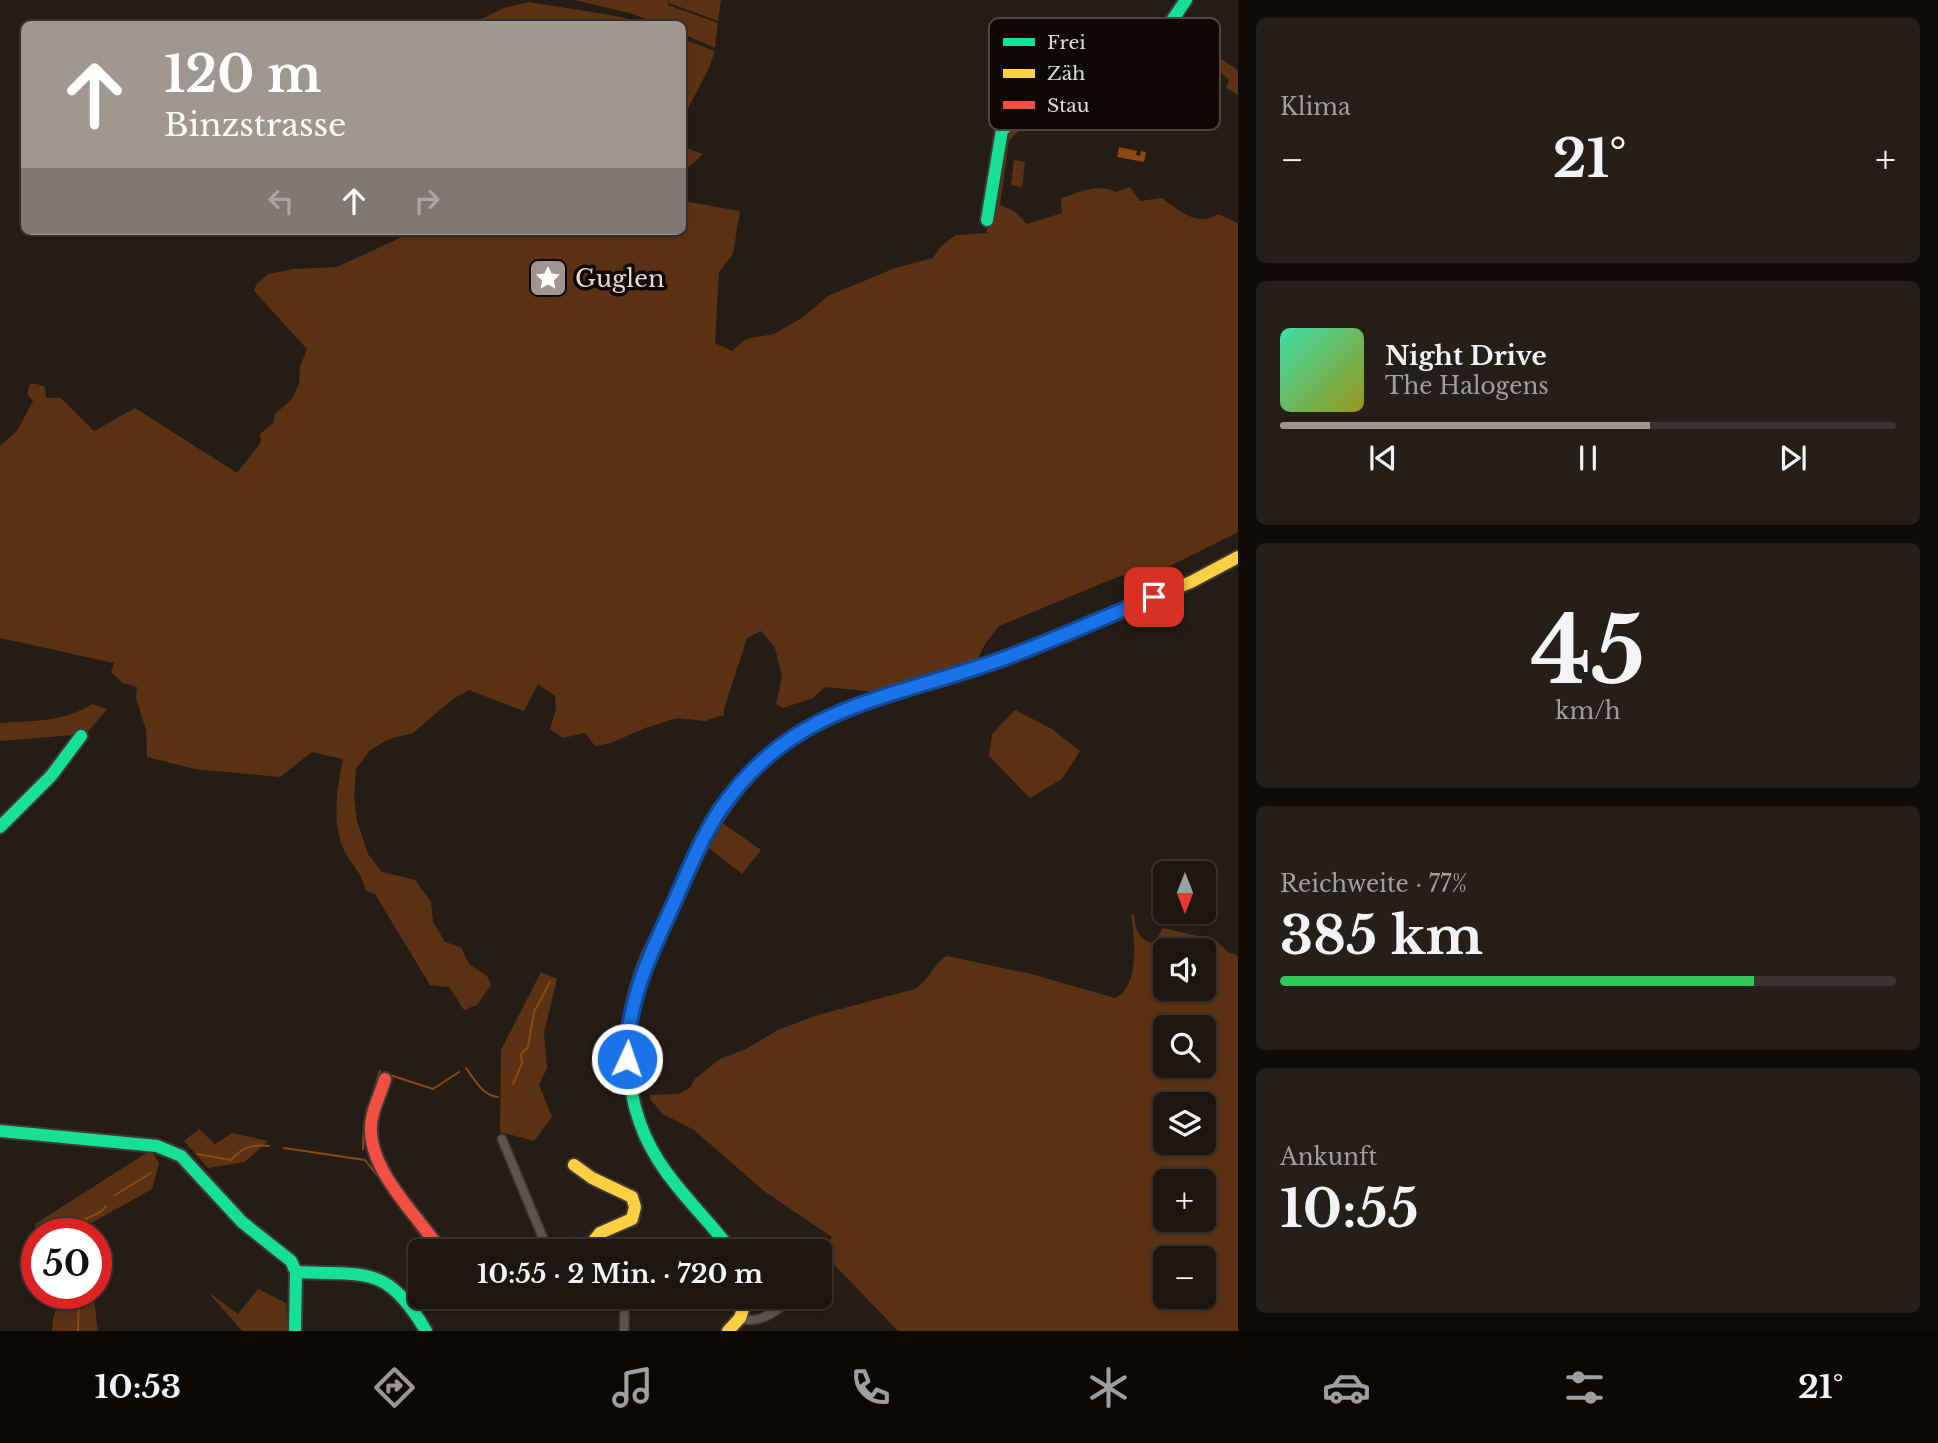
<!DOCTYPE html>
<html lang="de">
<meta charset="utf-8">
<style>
:root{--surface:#1c1510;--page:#251e19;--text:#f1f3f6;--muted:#a09f9f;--line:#3a3430;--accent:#a0968f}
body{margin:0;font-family:"Libre Baskerville",serif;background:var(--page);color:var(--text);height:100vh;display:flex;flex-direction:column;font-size:26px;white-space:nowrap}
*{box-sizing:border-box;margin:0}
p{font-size:23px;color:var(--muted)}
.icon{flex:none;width:38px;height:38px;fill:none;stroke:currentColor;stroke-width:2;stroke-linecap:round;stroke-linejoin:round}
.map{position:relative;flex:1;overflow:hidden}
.side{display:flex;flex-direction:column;gap:18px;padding:18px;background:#0f0c09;width:700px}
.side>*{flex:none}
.guide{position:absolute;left:21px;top:21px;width:665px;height:214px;border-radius:10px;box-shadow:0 2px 5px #0004,0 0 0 2px var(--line);background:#a0968f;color:#fff;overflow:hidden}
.needle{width:46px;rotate:180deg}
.controls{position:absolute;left:1153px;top:861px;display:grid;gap:14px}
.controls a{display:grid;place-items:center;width:63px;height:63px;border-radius:10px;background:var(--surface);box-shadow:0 2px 5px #0004,0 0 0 2px var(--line);font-size:35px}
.speed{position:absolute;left:21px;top:1218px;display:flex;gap:14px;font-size:35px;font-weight:700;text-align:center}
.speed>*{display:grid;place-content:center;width:91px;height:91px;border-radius:50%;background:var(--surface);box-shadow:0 2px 5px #0004,0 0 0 2px var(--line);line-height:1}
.speed .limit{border:10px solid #d22;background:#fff;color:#111}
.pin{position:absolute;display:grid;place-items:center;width:60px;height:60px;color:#fff;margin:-30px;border-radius:14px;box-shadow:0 4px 10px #0006}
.me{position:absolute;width:77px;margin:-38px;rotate:3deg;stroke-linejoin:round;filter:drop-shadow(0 0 5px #0008)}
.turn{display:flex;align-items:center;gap:24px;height:147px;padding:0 28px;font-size:32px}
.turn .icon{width:91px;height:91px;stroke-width:2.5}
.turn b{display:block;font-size:49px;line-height:60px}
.lanes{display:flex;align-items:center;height:66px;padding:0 28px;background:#0003;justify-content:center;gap:35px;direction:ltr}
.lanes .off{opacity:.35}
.big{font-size:52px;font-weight:800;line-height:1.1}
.side .tile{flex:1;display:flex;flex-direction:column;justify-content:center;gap:10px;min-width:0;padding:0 24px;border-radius:10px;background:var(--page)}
.side .dial{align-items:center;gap:0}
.dial b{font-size:91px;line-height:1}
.song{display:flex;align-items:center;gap:21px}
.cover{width:84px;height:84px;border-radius:10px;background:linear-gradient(135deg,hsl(160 70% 55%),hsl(60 70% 35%))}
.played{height:7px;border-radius:4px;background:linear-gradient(90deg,var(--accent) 60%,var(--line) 60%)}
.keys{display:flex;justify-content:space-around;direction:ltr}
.heat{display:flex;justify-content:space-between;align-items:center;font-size:38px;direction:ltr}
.charge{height:10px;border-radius:5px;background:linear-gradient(90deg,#34c759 77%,var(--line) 0)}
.trip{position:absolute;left:408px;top:1239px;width:424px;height:70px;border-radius:10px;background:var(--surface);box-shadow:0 2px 5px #0004,0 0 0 2px var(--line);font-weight:800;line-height:70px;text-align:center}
.menu{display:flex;height:112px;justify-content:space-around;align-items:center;background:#0b0806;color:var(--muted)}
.menu .icon{width:49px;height:49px}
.menu .active{color:var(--accent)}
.menu b{font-size:32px;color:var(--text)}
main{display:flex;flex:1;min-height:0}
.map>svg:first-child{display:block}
</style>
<main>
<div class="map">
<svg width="1238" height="1331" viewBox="0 0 1238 1331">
<rect width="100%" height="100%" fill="#251c16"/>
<g fill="#5b3314" fill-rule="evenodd">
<polygon points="574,0 668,0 668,5 718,23 715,48 683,34 682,24 658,24 630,13"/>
<polygon points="669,0 721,0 718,21 669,3"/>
<polygon points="529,2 622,17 642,24 471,24 504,8"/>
<path d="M1169,25l69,45v25l-12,-7 3,-8 -11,-11 -48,-30 -46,31 -84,39 -31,32 -9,64 14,6 13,13 35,-11 -1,-15c19,-6 36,-15 55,-6l14,-5 10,14 22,-3c16,12 36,30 56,16l20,9v309l-72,36 -16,-1 -35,11 -116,48 -14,18 -9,19 -99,29 -52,-5 -12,11 -30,10 -7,-4 6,-27 -7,-29 -14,-17 -14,7 -23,71v6l-19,6 -28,-3 -32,10 -34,15 -16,3 -10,-13 -22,5 -13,-9 6,-20 -1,-13 -17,-12 -14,27 -55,-21 -16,9 -40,34 -24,6 -19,11 -14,19 -2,29 3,23 11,33 14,18 33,8 16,22 2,20 12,20 16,5 8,17 18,12 4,9 -14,20 -13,5 -15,-23 -19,-2 -55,-91 -9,-3c-6,-21 -12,-23 -21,-39 -14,-27 -8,-64 -2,-93l-31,-7 -32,25 -86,-8 -47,-12 -1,-27 -10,-32 1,-11 -14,-4 -12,-11 3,-9 -114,-25v-192l17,-15 16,-30 -6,-7 3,-10h7l8,3 1,11h15l33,33 41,-23 102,65 24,-31 -1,-8 13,-11 2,-9 17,-15 7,-15 1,-17 7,-18 -53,-58 2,-6 12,-11 26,-5 43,-2 78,-36h267l1,-30 57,10 -7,43 -14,18 -4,71 17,8 14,-12 28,-5 28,-16 26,-22 67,-28 38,-10 9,-13 14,-10 31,-2v-13l15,-90 34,-28z"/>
<polygon points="683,39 715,51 709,68 683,118"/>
<polygon points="683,147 703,154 683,172 682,147"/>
<polygon points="1014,160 1025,162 1022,187 1011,185"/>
<path d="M92,704l15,5 -21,25 -86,7v-18c31,-2 65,-1 92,-19z"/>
<polygon points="1015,710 1052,729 1080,751 1062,779 1030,798 989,756 992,734"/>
<polygon points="718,820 761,850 742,874 705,845"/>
<path d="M1131,915h3c2,14 3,22 17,28l4,-2 8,-13 52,12 13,12 10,4v375h-340l-75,-78 9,-16 -68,-46 -70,-61 -31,-16 -13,-15v-4l28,-1 12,-6 5,-9 25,-20 26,-10 32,-19 40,-15 97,-26c14,-9 19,-26 32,-33l84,18 84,24c25,-10 20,-61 16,-83zM1166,950h38v39h-38zM1166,1027h38v39h-38zM1166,1104h38v39h-38zM1166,1181h38v39h-38zM1166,1258h38v39h-38z"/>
<polygon points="541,972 557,979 544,1033 547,1068 539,1085 552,1117 534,1141 500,1132 501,1050"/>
<polygon points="199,1129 215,1144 232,1133 268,1141 245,1162 208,1168 184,1141"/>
<polygon points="151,1150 159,1163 152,1189 84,1227 85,1234 37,1234 35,1224"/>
<polygon points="258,1289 286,1303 288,1331 242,1331 208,1292 238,1314"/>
<polygon points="60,1293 93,1293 98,1331 52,1331 53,1320"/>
</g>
<polygon fill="#8c4a11" points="1119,147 1137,151 1136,155 1140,156 1141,151 1146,152 1144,162 1117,157"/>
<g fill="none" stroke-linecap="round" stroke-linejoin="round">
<g stroke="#8c4a11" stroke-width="2">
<path d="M466,1068c9,12 16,27 32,29"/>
<polyline points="390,1075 433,1089 459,1072"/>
<polyline points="513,1084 522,1063 521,1054 528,1047 534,1012 550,982"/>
<polyline points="365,1117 380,1071"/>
<polyline points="284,1148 365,1160 389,1190"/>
<polyline points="363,1149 364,1124"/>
<path d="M197,1154l34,6c12,-13 20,-16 38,-14"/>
<polyline points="115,1195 151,1173"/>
<polyline points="396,1201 432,1251"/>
<polyline points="80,1222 102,1211 106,1206"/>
<polyline points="72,1233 73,1234"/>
<polyline points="78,1331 79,1293"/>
</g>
<defs>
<g id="street">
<polyline points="502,1139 548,1250"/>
<path d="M546,1251c17,-10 32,-13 48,0"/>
<polyline points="819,1268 826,1260"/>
<path d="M740,1318c18,8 40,-9 53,-21"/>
<polyline points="624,1331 625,1297"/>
</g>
<g id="fast">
<polyline points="987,220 1002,130 1050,92 1088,77 1144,46 1169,25 1186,0"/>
<polyline points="0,827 51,776 81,736"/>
<polyline points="0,1131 157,1146 181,1156 242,1222 291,1261 296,1272 295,1331"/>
<path d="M732,1251c-32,-42 -74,-76 -92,-128 -19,-52 -14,-114 7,-165 8,-18 18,-34 26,-52 29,-67 61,-132 125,-172 47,-29 101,-42 153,-58 37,-11 73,-25 109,-40"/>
<path d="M296,1272c70,4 90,-9 130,59"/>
</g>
<g id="slow">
<polyline points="1060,636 1191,582 1238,557"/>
<polyline points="574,1165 592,1178 632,1197 635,1207 632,1219 600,1233 589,1247"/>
<polyline points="728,1331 740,1318 747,1297"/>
</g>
<path id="jam" d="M385,1079c-5,17 -15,34 -14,52 1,43 47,85 70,120"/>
</defs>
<use href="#street" stroke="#413934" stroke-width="11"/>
<use href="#fast" stroke="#413934" stroke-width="16"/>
<use href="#slow" stroke="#413934" stroke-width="16"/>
<use href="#jam" stroke="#413934" stroke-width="16"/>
<use href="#street" stroke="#5b544f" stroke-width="8"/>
<use href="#fast" stroke="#16e098" stroke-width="12"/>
<use href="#slow" stroke="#ffcf43" stroke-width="12"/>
<use href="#jam" stroke="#f24e42" stroke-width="12"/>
</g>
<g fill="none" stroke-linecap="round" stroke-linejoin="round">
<defs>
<path id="route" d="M627,1059c0,-59 23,-104 47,-156 16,-36 30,-73 54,-104 67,-90 155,-100 254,-133 58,-19 115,-46 172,-69"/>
</defs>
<use href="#route" stroke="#114b97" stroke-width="18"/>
<use href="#route" stroke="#1a73e8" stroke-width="12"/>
</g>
<defs>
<symbol id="sight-square" viewBox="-11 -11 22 22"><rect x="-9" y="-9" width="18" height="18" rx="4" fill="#a0968f" stroke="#0e0704"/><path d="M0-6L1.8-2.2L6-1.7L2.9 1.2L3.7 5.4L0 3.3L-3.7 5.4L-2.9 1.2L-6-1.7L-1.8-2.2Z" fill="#fff"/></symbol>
</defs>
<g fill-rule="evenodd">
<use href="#sight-square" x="526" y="256" width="44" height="44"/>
</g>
<g text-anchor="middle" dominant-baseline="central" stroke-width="7" stroke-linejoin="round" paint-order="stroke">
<g font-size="24" fill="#e3d7d0" stroke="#0e0704" text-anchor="start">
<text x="575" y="278">Guglen</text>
</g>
</g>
<rect x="989" y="18" width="231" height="112" rx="10" fill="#0e0704" stroke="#4e4541" stroke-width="2"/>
<rect x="1003" y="38" width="32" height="8" fill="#16e098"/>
<rect x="1003" y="69" width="32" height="9" fill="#ffcf43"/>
<rect x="1003" y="101" width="32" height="8" fill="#f24e42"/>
<g font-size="19" fill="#e3d7d0">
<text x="1047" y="49">Frei</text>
<text x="1047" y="80">Zäh</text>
<text x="1047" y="112">Stau</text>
</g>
</svg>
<div class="controls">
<a><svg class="needle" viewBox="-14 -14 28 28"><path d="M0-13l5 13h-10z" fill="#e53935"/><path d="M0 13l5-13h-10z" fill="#a09f9f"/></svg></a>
<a><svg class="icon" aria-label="sound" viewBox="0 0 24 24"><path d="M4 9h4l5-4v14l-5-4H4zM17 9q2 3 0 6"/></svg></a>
<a><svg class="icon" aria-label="search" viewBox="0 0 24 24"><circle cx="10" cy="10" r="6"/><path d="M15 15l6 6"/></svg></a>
<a><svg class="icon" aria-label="layers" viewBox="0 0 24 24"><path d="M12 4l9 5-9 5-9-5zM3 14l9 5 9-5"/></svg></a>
<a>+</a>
<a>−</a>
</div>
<div class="speed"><div class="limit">50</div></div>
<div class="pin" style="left:1154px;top:597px;background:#d93025"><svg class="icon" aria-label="arrive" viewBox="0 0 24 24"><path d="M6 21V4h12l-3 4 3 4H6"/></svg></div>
<svg class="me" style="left:627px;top:1059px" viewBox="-20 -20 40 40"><circle r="17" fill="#1a73e8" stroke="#fff" stroke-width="3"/><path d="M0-11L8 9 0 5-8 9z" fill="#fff"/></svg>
<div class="trip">10:55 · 2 Min. · 720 m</div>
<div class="guide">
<div class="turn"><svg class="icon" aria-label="ahead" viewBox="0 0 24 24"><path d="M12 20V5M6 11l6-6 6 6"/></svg><div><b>120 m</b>Binzstrasse</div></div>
<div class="lanes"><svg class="icon off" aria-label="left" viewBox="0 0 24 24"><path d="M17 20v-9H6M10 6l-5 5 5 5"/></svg><svg class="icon" aria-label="ahead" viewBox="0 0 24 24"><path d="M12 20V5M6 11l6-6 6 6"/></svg><svg class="icon off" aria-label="right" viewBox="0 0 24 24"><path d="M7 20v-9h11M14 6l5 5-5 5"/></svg></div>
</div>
</div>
<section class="side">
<div class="tile"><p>Klima</p>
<div class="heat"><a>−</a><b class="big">21°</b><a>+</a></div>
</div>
<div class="tile">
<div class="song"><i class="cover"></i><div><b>Night Drive</b><p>The Halogens</p></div></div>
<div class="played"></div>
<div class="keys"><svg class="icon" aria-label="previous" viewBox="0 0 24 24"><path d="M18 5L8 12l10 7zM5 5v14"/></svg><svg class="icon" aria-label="pause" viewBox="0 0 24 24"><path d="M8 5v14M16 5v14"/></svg><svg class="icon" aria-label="next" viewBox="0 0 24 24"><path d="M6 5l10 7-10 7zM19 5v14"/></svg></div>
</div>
<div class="tile dial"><b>45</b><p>km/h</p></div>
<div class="tile"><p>Reichweite · 77%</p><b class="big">385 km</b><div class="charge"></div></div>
<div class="tile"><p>Ankunft</p><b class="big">10:55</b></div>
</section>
</main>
<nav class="menu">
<b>10:53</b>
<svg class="icon active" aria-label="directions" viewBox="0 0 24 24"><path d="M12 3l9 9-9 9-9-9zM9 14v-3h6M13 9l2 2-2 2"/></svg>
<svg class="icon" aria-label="music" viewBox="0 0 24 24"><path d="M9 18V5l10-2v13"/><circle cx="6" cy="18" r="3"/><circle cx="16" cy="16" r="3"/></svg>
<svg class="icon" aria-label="phone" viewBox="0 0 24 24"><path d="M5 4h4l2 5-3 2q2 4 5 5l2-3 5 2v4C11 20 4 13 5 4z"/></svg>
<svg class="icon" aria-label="climate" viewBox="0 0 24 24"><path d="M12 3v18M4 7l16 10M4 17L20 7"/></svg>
<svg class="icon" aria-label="car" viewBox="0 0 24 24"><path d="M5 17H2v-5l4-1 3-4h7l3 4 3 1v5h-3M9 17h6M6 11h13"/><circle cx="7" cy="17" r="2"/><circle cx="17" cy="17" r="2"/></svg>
<svg class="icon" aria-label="filters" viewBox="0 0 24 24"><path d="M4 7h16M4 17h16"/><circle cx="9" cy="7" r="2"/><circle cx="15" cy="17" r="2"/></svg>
<b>21°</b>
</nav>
